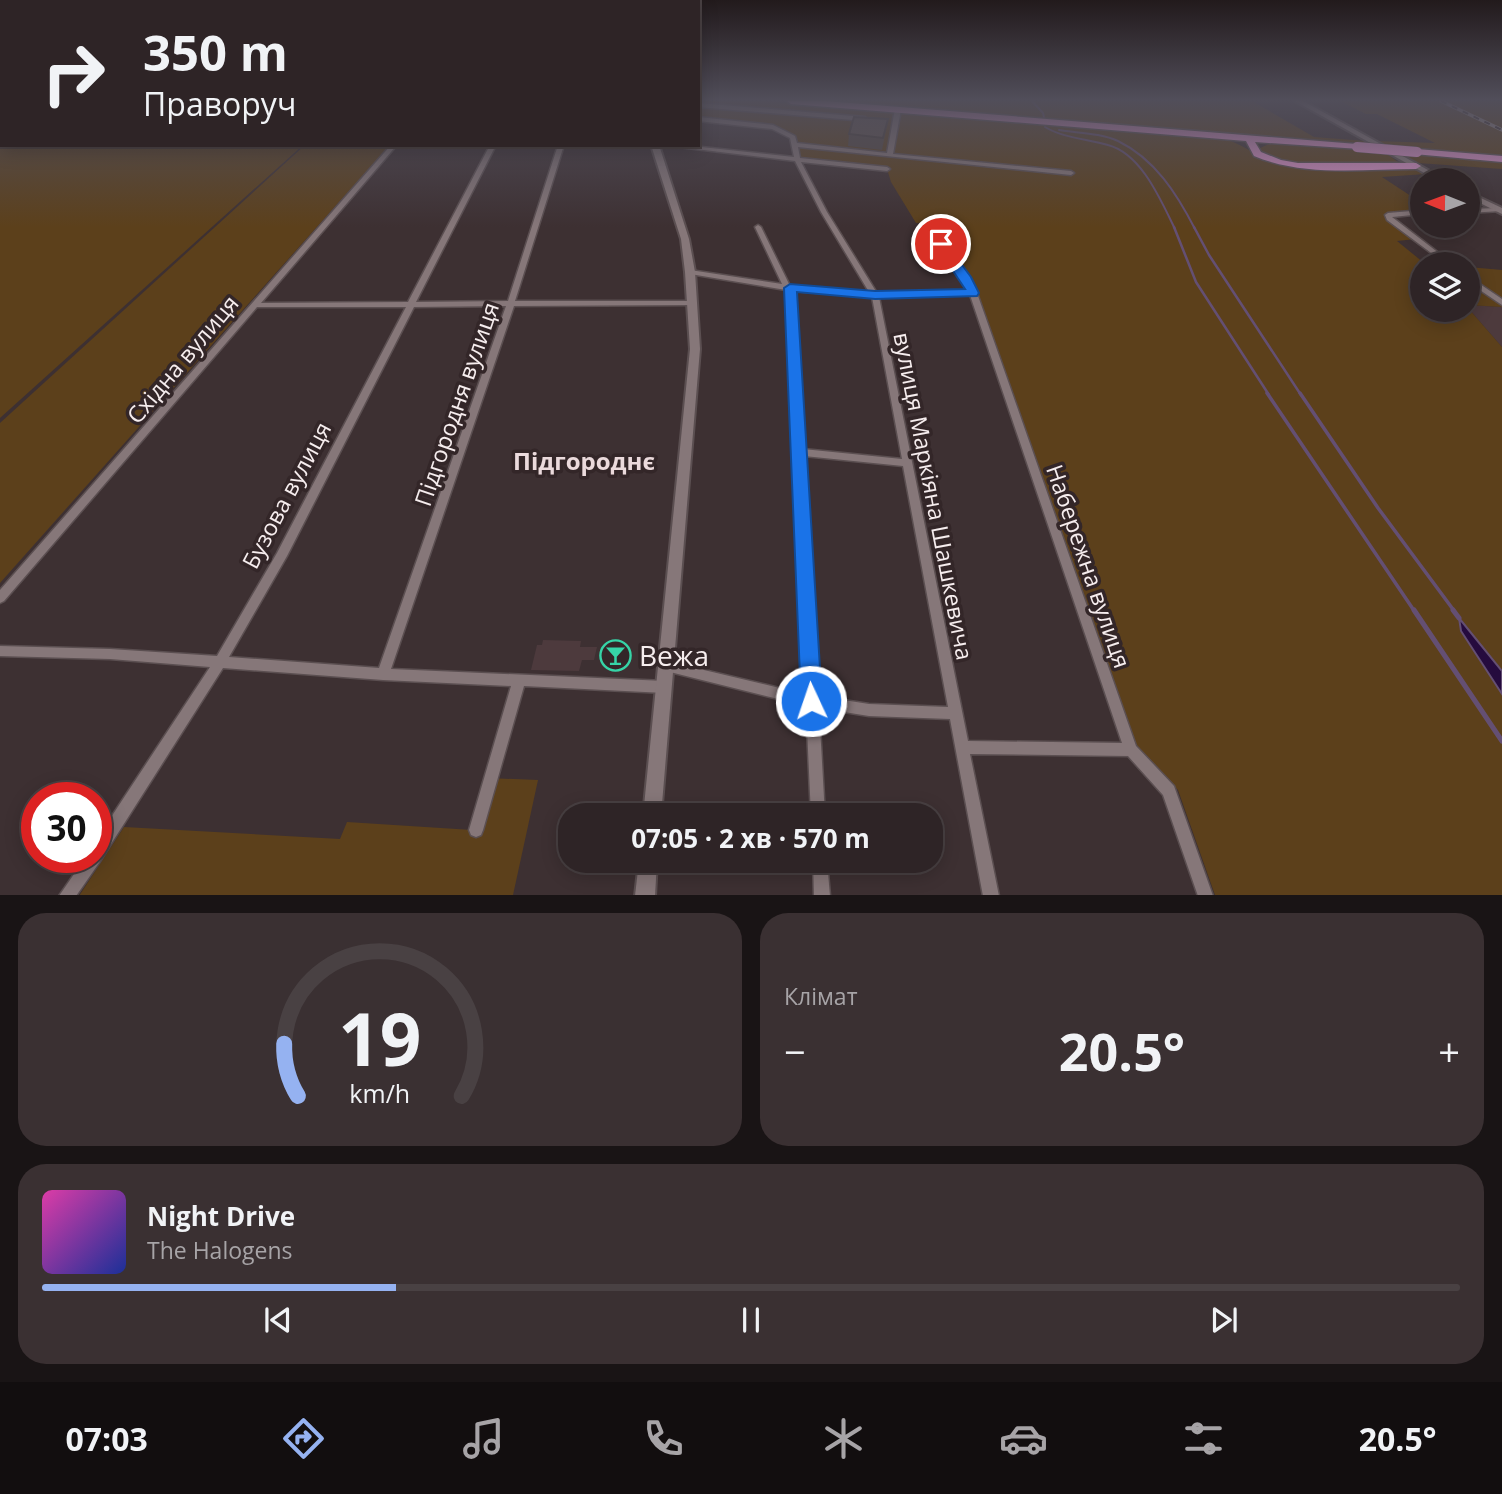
<!DOCTYPE html>
<html lang="uk">
<meta charset="utf-8">
<style>
:root{--surface:#2e2426;--page:#3a3032;--text:#f1f3f6;--muted:#a7a4a7;--line:#494143;--accent:#95b2f1}
body{margin:0;font-family:"Open Sans",sans-serif;background:var(--page);color:var(--text);height:100vh;display:flex;flex-direction:column;font-size:26px;white-space:nowrap}
*{box-sizing:border-box;margin:0}
p{font-size:23px;color:var(--muted)}
.icon{flex:none;width:38px;height:38px;fill:none;stroke:currentColor;stroke-width:2;stroke-linecap:round;stroke-linejoin:round}
.map{position:relative;height:895px;overflow:hidden}
.sheet{display:flex;flex-direction:column;gap:18px;padding:18px;background:#191415;flex:1}
.sheet>*{flex:none}
.banner{position:absolute;left:0px;top:0px;width:700px;height:147px;box-shadow:0 4px 18px #0003,0 0 0 2px var(--line);background:#2e2426;color:var(--text);overflow:hidden}
.needle{width:46px;rotate:271deg}
.tools{position:absolute;left:1410px;top:168px;display:grid;gap:14px}
.tools a{display:grid;place-items:center;width:70px;height:70px;border-radius:50%;background:var(--surface);box-shadow:0 4px 18px #0003,0 0 0 2px var(--line);font-size:35px}
.speed{position:absolute;left:21px;top:782px;display:flex;gap:14px;font-size:35px;font-weight:700;text-align:center}
.speed>*{display:grid;place-content:center;width:91px;height:91px;border-radius:50%;background:var(--surface);box-shadow:0 4px 18px #0003,0 0 0 2px var(--line);line-height:1}
.speed .limit{border:10px solid #d22;background:#fff;color:#111}
.pin{position:absolute;display:grid;place-items:center;width:60px;height:60px;color:#fff;margin:-30px;border:4px solid #fff;border-radius:50%;box-shadow:0 2px 7px #0007}
.me{position:absolute;width:77px;margin:-38px;rotate:357deg;stroke-linejoin:round;filter:drop-shadow(0 0 5px #0008)}
.turn{display:flex;align-items:center;gap:24px;height:147px;padding:0 28px;font-size:32px}
.turn .icon{width:91px;height:91px;stroke-width:2.5}
.turn b{display:block;font-size:49px;line-height:60px}
.big{font-size:52px;font-weight:700;line-height:1.1}
.sheet .widget{flex:1;display:flex;flex-direction:column;justify-content:center;gap:10px;min-width:0;padding:0 24px;border-radius:28px;background:var(--page)}
.sheet .dial{align-items:center;gap:0}
.dial svg{height:182px;overflow:visible;fill:none;stroke:var(--line);stroke-width:7;stroke-linecap:round;text-anchor:middle}
.dial text{fill:var(--text);stroke:none}
.song{display:flex;align-items:center;gap:21px}
.cover{width:84px;height:84px;border-radius:10px;background:linear-gradient(135deg,hsl(320 70% 55%),hsl(230 70% 35%))}
.played{height:7px;border-radius:4px;background:linear-gradient(90deg,var(--accent) 25%,var(--line) 25%)}
.keys{display:flex;justify-content:space-around;direction:ltr}
.heat{display:flex;justify-content:space-between;align-items:center;font-size:38px;direction:ltr}
.sheet .tiles{flex:1;display:grid;gap:18px;grid-template-columns:1fr 1fr}
.widget:last-child{grid-column:span 2}
.trip{position:absolute;left:558px;top:803px;width:385px;height:70px;border-radius:28px;background:var(--surface);box-shadow:0 4px 18px #0003,0 0 0 2px var(--line);font-weight:700;line-height:70px;text-align:center}
.menu{display:flex;height:112px;justify-content:space-around;align-items:center;background:#120e0f;color:var(--muted)}
.menu .icon{width:49px;height:49px}
.menu .current{color:var(--accent)}
.menu b{font-size:32px;color:var(--text)}
.map>svg:first-child{display:block}
</style>
<div class="map">
<svg width="1502" height="896" viewBox="0 0 1502 896">
<rect width="100%" height="100%" fill="#3d3032"/>
<g fill="#4d3a3d">
<polygon points="1468,305 1502,307 1502,347 1468,308"/>
<polygon points="543,640 581,641 580,647 597,647 594,660 582,660 579,671 531,670 537,645 542,645"/>
</g>
<g fill="#5c401b">
<polygon points="0,101 2,145 303,145 0,418"/>
<path d="M698,101h63l460,37c23,5 36,21 59,26 37,8 96,4 136,5l10,5 -44,3 41,27v7l-35,4 28,24 -19,2 27,22 23,-1 3,2h-27v46l45,-2 34,39v548h-287l-37,-105 -40,-41 -160,-456 -35,-48 27,-3 -15,-21 -39,2 -25,-41 -4,-13 -90,-10 -2,-17 -14,-13 -83,-10z"/>
<polygon points="846,101 1252,101 1314,137 1366,141 1378,147 851,104"/>
<polygon points="1340,101 1502,101 1502,157 1387,148 1375,141 1435,143 1377,114 1366,114"/>
<path d="M1271,143l112,8 15,11c-20,8 -126,5 -140,-13z"/>
<polygon points="305,145 388,147 0,583 0,423"/>
<polygon points="1401,153 1502,161 1502,169 1418,163"/>
<polygon points="1468,267 1502,270 1502,307 1468,305"/>
<polygon points="488,778 538,780 513,895 79,896 124,827 340,839 347,822 472,830"/>
</g>
<polygon fill="#250b3e" stroke="#644f73" stroke-width="2" points="1459,618 1502,671 1502,694 1461,631"/>
<g fill="none" stroke-linecap="round" stroke-linejoin="round">
<g stroke="#644f73" stroke-width="2">
<polyline points="1032,101 1043,113 1045,122"/>
<path d="M1045,127c18,11 43,12 63,18 34,9 53,56 67,84"/>
<path d="M1059,130c18,3 42,3 59,11 37,18 59,53 77,88"/>
</g>
<g stroke="#644f73" stroke-width="2.5">
<polyline points="1174,227 1196,282 1269,395"/>
<polyline points="1194,227 1209,255 1301,395"/>
</g>
<g stroke="#644f73" stroke-width="3.5">
<polyline points="1267,393 1415,612"/>
<polyline points="1300,393 1378,508 1455,612"/>
</g>
<g stroke="#644f73" stroke-width="5">
<polyline points="1414,610 1502,741"/>
<polyline points="1453,610 1459,618"/>
</g>
<defs>
<g id="minor">
<polygon points="698,103 865,117 868,119 865,121 698,107"/>
<path d="M898,107l3,2 -8,45 178,17 3,2 -3,2 -273,-28 2,11 87,9 3,2 -3,2 -86,-9 26,50 50,81 91,-2 -7,-14 -24,-33 4,-2 2,1 26,34 8,16 159,453 38,40 39,110h-15l-35,-101 -35,-39 -158,-2 29,142h-16l-33,-177 -81,-3 -50,-8 6,108h-14l-5,-110 -144,-36 -2,-4 2,-4 4,-1 139,33 -19,-404 -96,-16 -4,-2 4,-2 92,14 -27,-57 3,-2 3,2 29,59 79,6 -48,-80 -26,-51 -133,-16h21l111,12 -4,-19 -18,-9 -74,-8v-4l75,8 22,11 2,7 90,10 8,-44zM794,291l78,6 30,162 -99,-10zM970,295l152,448 -154,-2 -89,-444zM804,456l99,10 45,241 -79,-3 -51,-8z"/>
<path d="M391,145h6l-136,158 147,-1 82,-157h6l-80,157 92,-1 50,-156h6l-49,156h176l4,2 -4,2 -177,1 -123,363 274,12 4,2 2,4 -2,4 -4,2 -141,-7 -41,144 -2,5 -5,2 -5,-2 -2,-5 42,-144 -128,-6 -160,-12 -124,195 -23,33h-17l26,-38h11v-18l114,-173 -100,-8 -110,-3v-10l110,3 107,7 60,-103 129,-246h-149l-253,294 -4,2v-13zM506,306l-127,362 -150,-11 58,-101 127,-249z"/>
<polygon points="1499,208 1502,210 1501,211 1468,213 1468,209"/>
<polygon points="1423,210 1423,214 1392,217 1453,264 1446,264 1387,220 1385,215 1388,213"/>
<polygon points="1468,276 1502,299 1502,305 1468,282"/>
<polygon points="813,861 827,861 830,896 814,896"/>
</g>
<g id="tertiary">
<polygon points="1295,101 1303,101 1446,180 1437,180"/>
<polygon points="651,145 659,145 689,239 695,272 700,349 661,816 643,816 690,349 685,272 681,239"/>
<polygon points="1468,192 1502,208 1502,214 1468,197"/>
<polygon points="639,861 657,861 655,896 635,896"/>
</g>
<g id="trunk">
<path d="M787,101h38l532,43 5,3 -2,2 -105,-7 6,10 20,8 17,3h118l5,3 -5,3c-54,0 -112,8 -162,-13l-8,-15 -455,-37z"/>
<polygon points="1417,149 1502,156 1502,162 1414,154 1412,152"/>
</g>
</defs>
<use href="#minor" stroke="#5b4f51" stroke-width="3"/>
<use href="#tertiary" stroke="#5b4f51" stroke-width="4"/>
<use href="#trunk" stroke="#5b4f51" stroke-width="3"/>
<use href="#minor" fill="#867779" fill-rule="evenodd"/>
<use href="#tertiary" fill="#867779" fill-rule="evenodd"/>
<use href="#trunk" fill="#df93cc" fill-rule="evenodd"/>
<defs>
<polyline id="rail" points="1441,101 1502,130"/>
</defs>
<use href="#rail" stroke="#9f9495" stroke-width="3.5"/>
<use href="#rail" stroke="#332628" stroke-width="2" stroke-dasharray="6" stroke-linecap="butt"/>
<defs>
<polyline id="trunk-bridge" points="1357,147 1417,152"/>
</defs>
<use href="#trunk-bridge" stroke="#5b4f51" stroke-width="11" stroke-linecap="butt"/>
<use href="#trunk-bridge" stroke="#df93cc" stroke-width="10"/>
</g>
<polygon fill="#514641" points="888,119 882,150 848,146 849,134"/>
<polygon fill="#5e514c" stroke="#423935" stroke-width="2" points="854,117 888,119 883,138 849,134"/>
<linearGradient id="sky" x2="0" y2="1"><stop stop-color="#221a1c"/><stop offset="0.44" stop-color="#514e5a"/><stop offset="1" stop-color="#514e5a" stop-opacity="0"/></linearGradient>
<rect width="1502" height="227" fill="url(#sky)"/>
<polygon fill="#1a73e8" stroke="#114b97" stroke-width="2" points="937,242 945,242 971,277 979,293 977,296 875,299 797,292 822,701 819,708 811,710 804,708 801,701 784,288 790,284 875,291 965,289 935,244"/>
<defs>
<symbol id="bar-ring" viewBox="-11 -11 22 22"><circle r="9.5" fill="#332628" stroke="#36d4a7" stroke-width="1.5"/><path d="M-6-5H6L.8 .8V4.5H3.5V6h-7V4.5H-.8V.8Z" fill="#36d4a7"/></symbol>
</defs>
<g fill-rule="evenodd">
<use href="#bar-ring" x="598" y="638" width="35" height="35"/>
</g>
<g text-anchor="middle" dominant-baseline="central" stroke-width="7" stroke-linejoin="round" paint-order="stroke">
<g font-size="23" fill="#f6edee" stroke="#332628">
<text transform="translate(182 359) rotate(-50)">Східна вулиця</text>
<text transform="translate(456 404) rotate(-71)">Підгородня вулиця</text>
<text transform="translate(286 495) rotate(-62)">Бузова вулиця</text>
<text transform="translate(934 496) rotate(79)">вулиця Маркіяна Шашкевича</text>
<text transform="translate(1089 566) rotate(71)">Набережна вулиця</text>
</g>
<g font-size="24" font-weight="bold" fill="#ebdadc" stroke="#332628">
<text x="584" y="460">Підгороднє</text>
</g>
<g font-size="28" fill="#f6edee" stroke="#332628" text-anchor="start">
<text x="639" y="655">Вежа</text>
</g>
</g>
</svg>
<div class="tools">
<a><svg class="needle" viewBox="-14 -14 28 28"><path d="M0-13l5 13h-10z" fill="#e53935"/><path d="M0 13l5-13h-10z" fill="#a7a4a7"/></svg></a>
<a><svg class="icon" aria-label="layers" viewBox="0 0 24 24"><path d="M12 4l9 5-9 5-9-5zM3 14l9 5 9-5"/></svg></a>
</div>
<div class="speed"><div class="limit">30</div></div>
<div class="pin" style="left:941px;top:244px;background:#d93025"><svg class="icon" aria-label="arrive" viewBox="0 0 24 24"><path d="M6 21V4h12l-3 4 3 4H6"/></svg></div>
<svg class="me" style="left:811px;top:701px" viewBox="-20 -20 40 40"><circle r="17" fill="#1a73e8" stroke="#fff" stroke-width="3"/><path d="M0-11L8 9 0 5-8 9z" fill="#fff"/></svg>
<div class="trip">07:05 · 2 хв · 570 m</div>
<div class="banner">
<div class="turn"><svg class="icon" aria-label="right" viewBox="0 0 24 24"><path d="M7 20v-9h11M14 6l5 5-5 5"/></svg><div><b>350 m</b>Праворуч</div></div>
</div>
</div>
<section class="sheet">
<div class="tiles">
<div class="widget dial"><svg viewBox="0 0 100 80">
<path d="M14 69A42 42 0 1 1 86 69"/>
<path d="M14 69A42 42 0 0 1 8 46" stroke="#95b2f1"/>
<text x="50" y="56" font-size="32" font-weight="700">19</text>
<text x="50" y="72" font-size="11">km/h</text>
</svg></div>
<div class="widget"><p>Клімат</p>
<div class="heat"><a>−</a><b class="big">20.5°</b><a>+</a></div>
</div>
<div class="widget">
<div class="song"><i class="cover"></i><div><b>Night Drive</b><p>The Halogens</p></div></div>
<div class="played"></div>
<div class="keys"><svg class="icon" aria-label="previous" viewBox="0 0 24 24"><path d="M18 5L8 12l10 7zM5 5v14"/></svg><svg class="icon" aria-label="pause" viewBox="0 0 24 24"><path d="M8 5v14M16 5v14"/></svg><svg class="icon" aria-label="next" viewBox="0 0 24 24"><path d="M6 5l10 7-10 7zM19 5v14"/></svg></div>
</div>
</div>
</section>
<nav class="menu">
<b>07:03</b>
<svg class="icon current" aria-label="directions" viewBox="0 0 24 24"><path d="M12 3l9 9-9 9-9-9zM9 14v-3h6M13 9l2 2-2 2"/></svg>
<svg class="icon" aria-label="music" viewBox="0 0 24 24"><path d="M9 18V5l10-2v13"/><circle cx="6" cy="18" r="3"/><circle cx="16" cy="16" r="3"/></svg>
<svg class="icon" aria-label="phone" viewBox="0 0 24 24"><path d="M5 4h4l2 5-3 2q2 4 5 5l2-3 5 2v4C11 20 4 13 5 4z"/></svg>
<svg class="icon" aria-label="climate" viewBox="0 0 24 24"><path d="M12 3v18M4 7l16 10M4 17L20 7"/></svg>
<svg class="icon" aria-label="car" viewBox="0 0 24 24"><path d="M5 17H2v-5l4-1 3-4h7l3 4 3 1v5h-3M9 17h6M6 11h13"/><circle cx="7" cy="17" r="2"/><circle cx="17" cy="17" r="2"/></svg>
<svg class="icon" aria-label="filters" viewBox="0 0 24 24"><path d="M4 7h16M4 17h16"/><circle cx="9" cy="7" r="2"/><circle cx="15" cy="17" r="2"/></svg>
<b>20.5°</b>
</nav>
